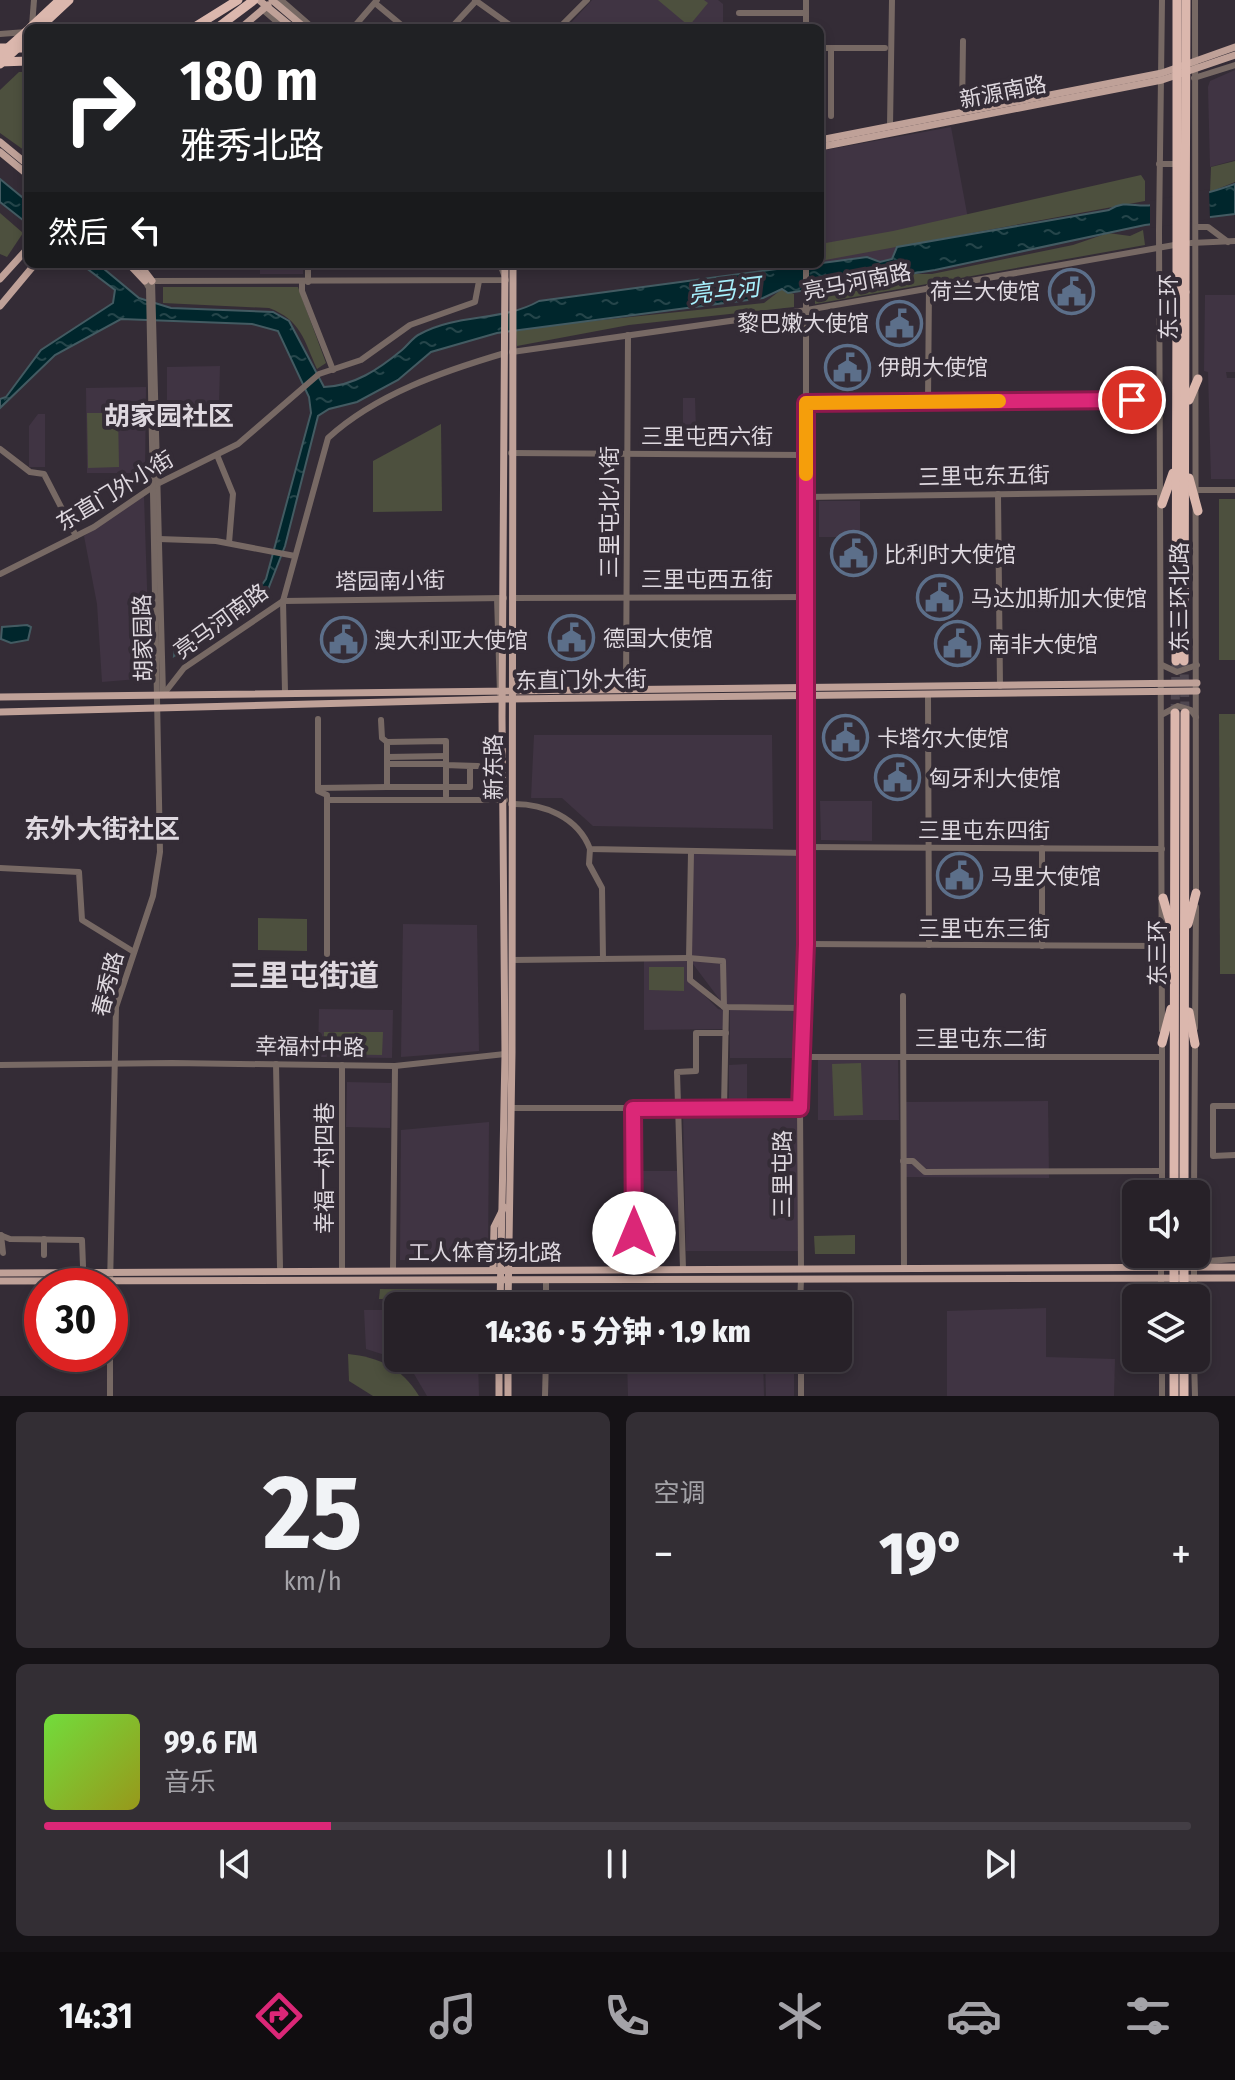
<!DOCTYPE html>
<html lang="zh">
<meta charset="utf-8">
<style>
:root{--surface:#272128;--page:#332e34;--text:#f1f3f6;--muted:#a4a3a8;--line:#433e45;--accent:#db2777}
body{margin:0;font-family:"Fira Sans Condensed","Noto Sans SC",sans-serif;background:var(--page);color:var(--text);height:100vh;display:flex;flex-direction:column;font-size:30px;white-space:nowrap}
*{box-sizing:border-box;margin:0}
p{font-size:26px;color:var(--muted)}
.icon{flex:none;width:44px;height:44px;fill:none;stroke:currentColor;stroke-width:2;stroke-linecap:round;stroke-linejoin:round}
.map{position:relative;height:1396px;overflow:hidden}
.details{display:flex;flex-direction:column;gap:16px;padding:16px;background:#151216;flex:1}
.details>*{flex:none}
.guide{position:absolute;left:24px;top:24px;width:800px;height:244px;border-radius:12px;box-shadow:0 4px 12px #0003,0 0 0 2px var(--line);background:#202124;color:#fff;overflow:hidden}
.buttons{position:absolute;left:1122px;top:1180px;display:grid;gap:16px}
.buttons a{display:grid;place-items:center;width:88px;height:88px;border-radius:12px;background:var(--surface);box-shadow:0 4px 12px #0003,0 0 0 2px var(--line);font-size:40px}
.speed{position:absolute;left:24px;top:1268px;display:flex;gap:16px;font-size:40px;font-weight:700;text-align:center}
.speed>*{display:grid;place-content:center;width:104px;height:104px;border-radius:50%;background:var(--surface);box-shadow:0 4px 12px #0003,0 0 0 2px var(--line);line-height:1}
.speed .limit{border:12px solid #d22;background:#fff;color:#111}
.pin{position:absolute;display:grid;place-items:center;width:68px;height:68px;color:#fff;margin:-34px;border:4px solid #fff;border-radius:50%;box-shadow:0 2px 8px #0007}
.me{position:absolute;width:88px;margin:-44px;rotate:0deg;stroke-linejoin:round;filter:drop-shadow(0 0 6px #0008)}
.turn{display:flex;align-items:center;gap:28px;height:168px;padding:0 24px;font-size:36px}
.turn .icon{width:104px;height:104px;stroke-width:2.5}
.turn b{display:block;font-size:56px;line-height:68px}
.then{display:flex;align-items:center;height:76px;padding:0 24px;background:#0003;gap:16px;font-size:30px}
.big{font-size:60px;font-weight:800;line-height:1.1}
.details .card{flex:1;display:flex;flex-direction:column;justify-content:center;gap:12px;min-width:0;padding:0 28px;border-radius:12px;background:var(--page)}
.details .dial{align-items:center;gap:0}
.dial b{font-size:104px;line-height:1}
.song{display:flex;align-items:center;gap:24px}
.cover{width:96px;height:96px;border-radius:12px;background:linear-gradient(135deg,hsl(100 70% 55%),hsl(60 70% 35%))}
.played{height:8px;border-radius:4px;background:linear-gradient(90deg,var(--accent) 25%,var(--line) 25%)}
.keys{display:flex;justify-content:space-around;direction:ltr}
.heat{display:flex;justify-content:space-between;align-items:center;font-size:44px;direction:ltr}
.details .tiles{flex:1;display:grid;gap:16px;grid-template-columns:1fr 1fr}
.card:last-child{grid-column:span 2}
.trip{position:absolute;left:384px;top:1292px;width:468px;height:80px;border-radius:12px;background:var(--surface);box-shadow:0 4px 12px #0003,0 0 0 2px var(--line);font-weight:800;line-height:80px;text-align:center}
.dock{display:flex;height:128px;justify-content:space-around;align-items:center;background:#100d10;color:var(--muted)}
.dock .icon{width:56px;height:56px}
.dock .current{color:var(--accent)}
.dock b{font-size:36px;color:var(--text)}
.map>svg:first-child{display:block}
</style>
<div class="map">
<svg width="1235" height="1396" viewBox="0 0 1235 1396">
<defs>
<pattern id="water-ripples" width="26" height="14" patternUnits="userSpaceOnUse" patternTransform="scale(2)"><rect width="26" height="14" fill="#00262c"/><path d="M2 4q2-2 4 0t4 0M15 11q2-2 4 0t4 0" fill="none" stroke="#25454a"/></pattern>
</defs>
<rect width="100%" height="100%" fill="#342c36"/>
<g fill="#403443">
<polygon points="592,0 718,0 723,4 723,28 569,25"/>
<polygon points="1235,70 1235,160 1210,167 1208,87 1210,81"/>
<polygon points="951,127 971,235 898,247 893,259 879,262 867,257 812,266 820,264 820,151"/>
<rect x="260" y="264" width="43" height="10"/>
<polygon points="1205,295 1235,295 1235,372 1226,372 1227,378 1235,378 1235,479 1211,479 1208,372 1204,371"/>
<polygon points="220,366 219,404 167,404 167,367"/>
<polygon points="146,387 145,473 87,473 86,388"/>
<polygon points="683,398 695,398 696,430 708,430 708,440 683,440"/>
<polygon points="38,414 45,414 45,467 29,467 29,426"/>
<polygon points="144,496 150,678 102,682 97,604 84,536"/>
<rect x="819" y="501" width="41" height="36"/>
<polygon points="534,735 772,735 773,829 593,826 562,798 531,798"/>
<polygon points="820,801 872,801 872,841 821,840"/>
<polygon points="691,853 806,853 797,1005 723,1004 690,960"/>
<polygon points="403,924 477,925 479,1051 401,1057"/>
<polygon points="644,961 688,961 689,980 718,1009 723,1010 723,1029 644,1030"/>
<polygon points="319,1009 393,1010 392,1058 318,1057"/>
<polygon points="730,1009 799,1010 798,1058 730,1058"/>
<polygon points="818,1060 898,1060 899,1120 818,1120"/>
<polygon points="747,1064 747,1105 729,1105 729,1065"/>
<polygon points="347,1082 391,1083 390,1128 346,1127"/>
<polygon points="1048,1101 1049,1178 906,1177 905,1102"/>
<polygon points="683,1113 797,1114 798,1251 686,1251"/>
<polygon points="489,1122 488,1260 400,1260 401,1130"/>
<polygon points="635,1171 678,1171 680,1221 635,1221"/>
<polygon points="762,1295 762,1306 626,1306 626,1297"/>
<polygon points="1046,1308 1046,1357 1115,1359 1114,1396 947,1396 947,1311"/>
<polygon points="364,1310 398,1310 398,1358 478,1358 479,1396 427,1396 407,1362 366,1349"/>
<polygon points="627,1358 763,1358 764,1396 628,1396"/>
<polygon points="765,1358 794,1358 794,1396 766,1396"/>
</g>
<g fill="#4d503e">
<polygon points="658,0 704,0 708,3 689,26"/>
<polygon points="19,72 28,72 28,153 0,133 0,90"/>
<polygon points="1235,161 1235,182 1210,192 1211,167"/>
<polygon points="1141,175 1145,181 1145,201 820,261 820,244 893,231"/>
<polygon points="0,213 23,233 7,257 0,254"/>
<polygon points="1143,230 1145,245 815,304 815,291 913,274 932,274 1073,245 1108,233 1130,236"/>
<path d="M163,287h135l28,76 -9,6c-13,-29 -16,-49 -48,-61l-106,-5z"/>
<polygon points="782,289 794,294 794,307 629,325 517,346 516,329 764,303"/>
<polygon points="87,413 118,413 119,467 88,468"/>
<polygon points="441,424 442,511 373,512 373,461"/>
<rect x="1219" y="499" width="16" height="161"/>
<polygon points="1219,714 1235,714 1235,974 1220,974"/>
<polygon points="258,918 307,919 307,951 258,950"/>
<polygon points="649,967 684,967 684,991 649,990"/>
<polygon points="324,1032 383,1032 382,1055 323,1054"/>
<polygon points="861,1063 863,1115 834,1116 832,1064"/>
<polygon points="855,1235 855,1254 815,1254 814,1236"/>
<polygon points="380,1289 481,1290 481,1298 379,1299"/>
<path d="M348,1354c31,3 54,14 71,42h-46l-24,-15z"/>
</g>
<g fill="url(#water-ripples)" stroke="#435b62" stroke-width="2">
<polygon points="0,179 28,202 28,224 0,202"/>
<path d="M1235,184v30l-90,11 -210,45 -147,23 -6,-4 -19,9 -266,35 -66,19 -33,28 -41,22 -28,7 -11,7 -33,130 -18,46 -20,20 -73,44 1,-9 72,-42 19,-26 45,-166 -2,-16 -31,-66 -26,-7 -131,-5 -66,36 -55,53v-9l6,-2 35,-47 72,-47 2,-13 -34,-26h17l41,34 32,10 102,4 16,9 35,66c30,-1 55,-18 78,-37 6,-5 11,-13 18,-16 38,-21 82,-12 119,-33l328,-44 13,5 12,-3 5,-12 212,-37c17,-11 26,-2 43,-5 28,-5 56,-11 83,-21z"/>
<polygon points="27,625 31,627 28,640 11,643 1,639 2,627"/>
</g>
<polygon fill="#342c36" points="1209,189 1210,219 1150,228 1150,201"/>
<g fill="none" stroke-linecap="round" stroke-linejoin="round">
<g stroke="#4e464f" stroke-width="9" stroke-dasharray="9 4.5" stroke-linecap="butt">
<polyline points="1184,661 1185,713"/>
<polyline points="1175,713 1176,664"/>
</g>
<g stroke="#776964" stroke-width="6">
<polyline points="281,0 313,28"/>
<polyline points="475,0 514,28"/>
<polyline points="806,0 806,28"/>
<polyline points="1162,0 1159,231 1162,1030"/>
<polyline points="1195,0 1196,896"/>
<polyline points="375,3 405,28"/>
<polyline points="262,9 284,28"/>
<polyline points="739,13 806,13"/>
<polyline points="32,26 34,0"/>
<polyline points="353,28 377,0"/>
<polyline points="451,28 476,1"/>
<polyline points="559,28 587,0"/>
<polyline points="0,34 26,32"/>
<polyline points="820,48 885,48"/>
<polyline points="831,48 831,116"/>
<polyline points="1194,78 1235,65"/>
<polyline points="962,112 963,41"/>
<polyline points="890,126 892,0"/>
<polyline points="1159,164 1180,164"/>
<polyline points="1197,227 1208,227 1228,242"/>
<polyline points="1191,243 1235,241"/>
<polyline points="308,264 308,282"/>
<polyline points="152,281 163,694"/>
<polyline points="302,282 302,291 333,370"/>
<polyline points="512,352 807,310 1180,244"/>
<polyline points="928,401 929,287"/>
<polyline points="806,403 1161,400"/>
<polyline points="0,449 30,472 44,474 76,536"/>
<polyline points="511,453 806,455"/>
<polyline points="217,455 233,494 229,543"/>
<polyline points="1198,490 1235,490"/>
<polyline points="998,494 1000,686"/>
<polyline points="806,497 1162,492"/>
<polyline points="159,539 216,541 295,556"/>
<polyline points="0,574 94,527 157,484 238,444 319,374 361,360 410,325 475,302 479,281"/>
<polyline points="497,598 500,694"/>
<polyline points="512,598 806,597"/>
<polyline points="1162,665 1177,672 1197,665"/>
<polyline points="626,690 628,335"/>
<polyline points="285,692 283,601 504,598"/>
<polyline points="928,694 929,945"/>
<path d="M163,695l21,-27 99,-67 45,-163c48,-44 116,-67 177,-85"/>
<polyline points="1163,714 1178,706 1191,710 1196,717"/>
<polyline points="318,719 318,791 327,795 327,954"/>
<polyline points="381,720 382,738 387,742"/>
<polyline points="387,757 446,756"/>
<polyline points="387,764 446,764"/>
<polyline points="318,788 387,787"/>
<path d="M446,796c0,-10 0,-20 0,-31v-24l-59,1v45h83v-21l-24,-1 32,1"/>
<polyline points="327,800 505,800"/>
<path d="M511,804c32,-1 67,13 79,45l216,4"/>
<polyline points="806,847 1162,849"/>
<polyline points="590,849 589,864 602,888 603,959"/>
<polyline points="691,853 689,958 723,961 724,1007 803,1008"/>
<polyline points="0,868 79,872 82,920 134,952"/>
<polyline points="806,944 1162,946"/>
<polyline points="1042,946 1042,848"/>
<polyline points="512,960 689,958"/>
<polyline points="690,960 690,980 724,1007"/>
<polyline points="903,996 904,1268"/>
<polyline points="1195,1028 1196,907"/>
<polyline points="801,1057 1162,1057"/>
<polyline points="276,1064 280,1267"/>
<polyline points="0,1065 172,1063 395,1066 505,1054"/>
<polyline points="342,1065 342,1271"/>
<polyline points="1235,1106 1213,1106 1213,1156 1235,1155"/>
<polyline points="512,1108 800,1108"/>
<polyline points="724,1108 726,1007"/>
<polyline points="633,1109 634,1269"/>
<polyline points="903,1161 913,1161 925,1172 1162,1171"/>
<polyline points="1162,1194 1162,1042"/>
<polyline points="1194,1194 1195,1043"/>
<polyline points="0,1235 10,1239 82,1240 83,1266"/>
<polyline points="1,1235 3,1253"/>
<polyline points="44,1239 44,1255"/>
<polyline points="1161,1254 1161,1298"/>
<polyline points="1194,1254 1194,1298"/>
<polyline points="1194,1262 1235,1259"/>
<polyline points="683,1269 677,1072 696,1071 696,1033 726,1033"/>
<polyline points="801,1269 800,1108 806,853 806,264"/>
<polyline points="393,1270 395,1066"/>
<polyline points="110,1286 116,1007 153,896 160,852 149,288 145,281 506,280 500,264"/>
<polyline points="546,1306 546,1281"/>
<polyline points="800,1306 801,1279"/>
<polyline points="801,1358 801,1396"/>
<polyline points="1162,1358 1162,1396"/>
<polyline points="1194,1358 1195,1396"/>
<polyline points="110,1396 110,1354"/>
<polyline points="545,1396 546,1358"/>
</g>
<g stroke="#bfa198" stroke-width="7">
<polyline points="259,0 293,28"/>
<polyline points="272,0 305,28"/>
<polyline points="241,28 268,5"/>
<polyline points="820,140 1162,73 1235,47"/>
<polyline points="0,142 28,165"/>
<polyline points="820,147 1162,80 1235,55"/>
<polyline points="0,152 28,175"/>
<polyline points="129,264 145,281"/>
<polyline points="139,264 152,281"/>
<polyline points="0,279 28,248"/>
<polyline points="0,306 35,264"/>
<polyline points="0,697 1197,683"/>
<polyline points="0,712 503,699 1197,691"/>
<polyline points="493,1270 494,1227 504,1207"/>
<polyline points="0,1273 1235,1267"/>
<polyline points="0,1281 1235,1278"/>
<polyline points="500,1306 505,1054 502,717 505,264"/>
<polyline points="508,1306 512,1053 513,264"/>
<polyline points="499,1396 499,1358"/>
<polyline points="508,1396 508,1358"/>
</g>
<g stroke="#dbb7ad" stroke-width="9">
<polyline points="30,28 60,0"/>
<polyline points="39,28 69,0"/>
<polyline points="0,55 28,30"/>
<polyline points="0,64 28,38"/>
<polyline points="1189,400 1198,379"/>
<polyline points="1189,478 1198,511"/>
<polyline points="1162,504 1173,473"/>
<polyline points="1176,661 1177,292"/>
<polyline points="1184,661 1185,292"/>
<polyline points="1163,898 1172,929"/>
<polyline points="1188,924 1196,893"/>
<polyline points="1189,1012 1195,1044"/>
<polyline points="1162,1043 1171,1009"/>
<polyline points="1174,1194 1175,713"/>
<polyline points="1184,1194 1185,713"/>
<polyline points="1174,1396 1174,1358"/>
<polyline points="1184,1396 1184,1358"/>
</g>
<g stroke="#dbb7ad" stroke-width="9">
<polyline points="193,28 238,0"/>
<polyline points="217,28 254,0"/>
<polyline points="0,48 28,48"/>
<polyline points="0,62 28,61"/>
<polyline points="1177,292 1177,0"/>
<polyline points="1185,292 1186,0"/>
<polyline points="1184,1254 1184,1298"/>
<polyline points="1174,1298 1174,1254"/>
</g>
</g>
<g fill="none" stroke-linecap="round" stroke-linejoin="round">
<defs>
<polyline id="route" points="634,1233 633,1109 800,1108 806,944 806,403 1132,400"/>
</defs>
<use href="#route" stroke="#8e194d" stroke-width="20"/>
<use href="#route" stroke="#db2777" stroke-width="14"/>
<polyline stroke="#f59e0b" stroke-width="14" points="806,474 806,403 999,401"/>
</g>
<defs>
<symbol id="civic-ring" viewBox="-11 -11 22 22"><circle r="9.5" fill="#342c36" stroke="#5c6f8a" stroke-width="1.5"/><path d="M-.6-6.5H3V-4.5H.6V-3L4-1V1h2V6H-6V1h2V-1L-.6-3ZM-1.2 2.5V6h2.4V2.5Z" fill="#5c6f8a"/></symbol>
</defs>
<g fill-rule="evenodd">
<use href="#civic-ring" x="1046" y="266" width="51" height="51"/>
<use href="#civic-ring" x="874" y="298" width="51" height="51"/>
<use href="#civic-ring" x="822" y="342" width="51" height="51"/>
<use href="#civic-ring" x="828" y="528" width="51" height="51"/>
<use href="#civic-ring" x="914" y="572" width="51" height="51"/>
<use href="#civic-ring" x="546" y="612" width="51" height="51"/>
<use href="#civic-ring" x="318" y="614" width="51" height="51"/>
<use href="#civic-ring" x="932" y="618" width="51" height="51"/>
<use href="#civic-ring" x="820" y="712" width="51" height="51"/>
<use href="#civic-ring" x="872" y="752" width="51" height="51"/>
<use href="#civic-ring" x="934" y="850" width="51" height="51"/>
</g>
<g text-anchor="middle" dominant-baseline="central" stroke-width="8" stroke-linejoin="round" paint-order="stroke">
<g font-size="22" fill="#ded8df" stroke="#342c36">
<text transform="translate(1003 92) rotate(-11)">新源南路</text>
<text transform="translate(857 282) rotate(-11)">亮马河南路</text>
<text transform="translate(1168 307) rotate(-90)">东三环</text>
<text x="707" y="436">三里屯西六街</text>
<text transform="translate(984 476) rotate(-1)">三里屯东五街</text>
<text transform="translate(115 491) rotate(-31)">东直门外小街</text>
<text transform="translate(609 512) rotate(-90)">三里屯北小街</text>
<text x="707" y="579">三里屯西五街</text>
<text transform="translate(390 581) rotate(-1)">塔园南小街</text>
<text transform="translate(1179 597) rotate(-90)">东三环北路</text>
<text transform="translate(221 621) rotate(-36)">亮马河南路</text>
<text transform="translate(143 638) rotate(-91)">胡家园路</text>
<text transform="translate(581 680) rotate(-1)">东直门外大街</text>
<text transform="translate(493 767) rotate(-90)">新东路</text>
<text x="984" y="830">三里屯东四街</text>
<text x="984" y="928">三里屯东三街</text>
<text transform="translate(1157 953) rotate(-90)">东三环</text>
<text transform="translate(108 984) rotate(-76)">春秀路</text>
<text x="981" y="1038">三里屯东二街</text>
<text transform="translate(310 1047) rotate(1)">幸福村中路</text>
<text transform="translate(324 1168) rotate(-90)">幸福一村四巷</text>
<text transform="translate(782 1174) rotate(-90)">三里屯路</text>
<text x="485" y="1252">工人体育场北路</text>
</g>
<g font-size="22" fill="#ded8df" stroke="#342c36" text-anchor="start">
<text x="1040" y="291" text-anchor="end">荷兰大使馆</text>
<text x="869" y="323" text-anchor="end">黎巴嫩大使馆</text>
<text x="878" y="367">伊朗大使馆</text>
<text x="884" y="554">比利时大使馆</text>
<text x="971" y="598">马达加斯加大使馆</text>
<text x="603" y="638">德国大使馆</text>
<text x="374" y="640">澳大利亚大使馆</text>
<text x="988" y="644">南非大使馆</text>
<text x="877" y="738">卡塔尔大使馆</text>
<text x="929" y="778">匈牙利大使馆</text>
<text x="991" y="876">马里大使馆</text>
</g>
<g font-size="24" font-style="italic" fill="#a7f0fd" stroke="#342c36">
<text transform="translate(724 291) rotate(-7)">亮马河</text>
</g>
<g font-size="26" font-weight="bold" fill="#ded8df" stroke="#342c36">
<text x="169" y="416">胡家园社区</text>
<text x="102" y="829">东外大街社区</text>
</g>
<g font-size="30" font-weight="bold" fill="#ded8df" stroke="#342c36">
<text x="304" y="976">三里屯街道</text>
</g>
</g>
</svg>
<div class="buttons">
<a><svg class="icon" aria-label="sound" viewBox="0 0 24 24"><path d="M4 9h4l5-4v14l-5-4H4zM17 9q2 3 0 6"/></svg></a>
<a><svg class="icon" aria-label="layers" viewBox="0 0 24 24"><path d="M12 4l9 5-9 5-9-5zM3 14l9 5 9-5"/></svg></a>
</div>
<div class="speed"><div class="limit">30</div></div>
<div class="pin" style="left:1132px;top:400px;background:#d93025"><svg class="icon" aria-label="arrive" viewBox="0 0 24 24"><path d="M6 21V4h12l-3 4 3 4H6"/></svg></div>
<svg class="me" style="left:634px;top:1233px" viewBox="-20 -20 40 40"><circle r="19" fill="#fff"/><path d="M0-13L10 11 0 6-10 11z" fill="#db2777"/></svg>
<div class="trip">14:36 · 5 分钟 · 1.9 km</div>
<div class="guide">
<div class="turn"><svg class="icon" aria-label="right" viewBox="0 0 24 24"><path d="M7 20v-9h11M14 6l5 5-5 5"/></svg><div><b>180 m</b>雅秀北路</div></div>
<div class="then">然后<svg class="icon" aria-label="left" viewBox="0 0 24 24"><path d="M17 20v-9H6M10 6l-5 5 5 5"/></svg></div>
</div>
</div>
<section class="details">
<div class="tiles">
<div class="card dial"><b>25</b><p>km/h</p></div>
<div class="card"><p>空调</p>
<div class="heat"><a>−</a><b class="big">19°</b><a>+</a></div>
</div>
<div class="card">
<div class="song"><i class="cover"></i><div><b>99.6 FM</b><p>音乐</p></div></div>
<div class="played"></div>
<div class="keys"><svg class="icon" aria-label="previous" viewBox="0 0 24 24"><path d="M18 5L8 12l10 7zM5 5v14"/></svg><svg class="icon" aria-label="pause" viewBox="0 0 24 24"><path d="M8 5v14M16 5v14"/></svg><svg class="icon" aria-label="next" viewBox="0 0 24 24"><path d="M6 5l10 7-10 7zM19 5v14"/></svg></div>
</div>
</div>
</section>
<nav class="dock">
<b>14:31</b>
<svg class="icon current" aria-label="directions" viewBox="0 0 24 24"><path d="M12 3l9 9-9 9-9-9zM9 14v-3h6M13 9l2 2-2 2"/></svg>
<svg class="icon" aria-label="music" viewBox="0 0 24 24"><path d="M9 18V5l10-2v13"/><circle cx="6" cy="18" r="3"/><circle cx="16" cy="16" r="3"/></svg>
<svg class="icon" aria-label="phone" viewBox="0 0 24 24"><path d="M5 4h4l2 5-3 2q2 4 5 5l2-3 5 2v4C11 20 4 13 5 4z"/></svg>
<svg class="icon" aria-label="climate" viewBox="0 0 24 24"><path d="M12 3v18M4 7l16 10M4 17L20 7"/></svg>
<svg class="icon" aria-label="car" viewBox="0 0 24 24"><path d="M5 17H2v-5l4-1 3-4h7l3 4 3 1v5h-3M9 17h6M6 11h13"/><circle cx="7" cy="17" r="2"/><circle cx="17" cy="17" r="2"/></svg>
<svg class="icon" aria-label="filters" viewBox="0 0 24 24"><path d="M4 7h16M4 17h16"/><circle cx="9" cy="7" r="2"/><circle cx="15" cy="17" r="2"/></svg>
</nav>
